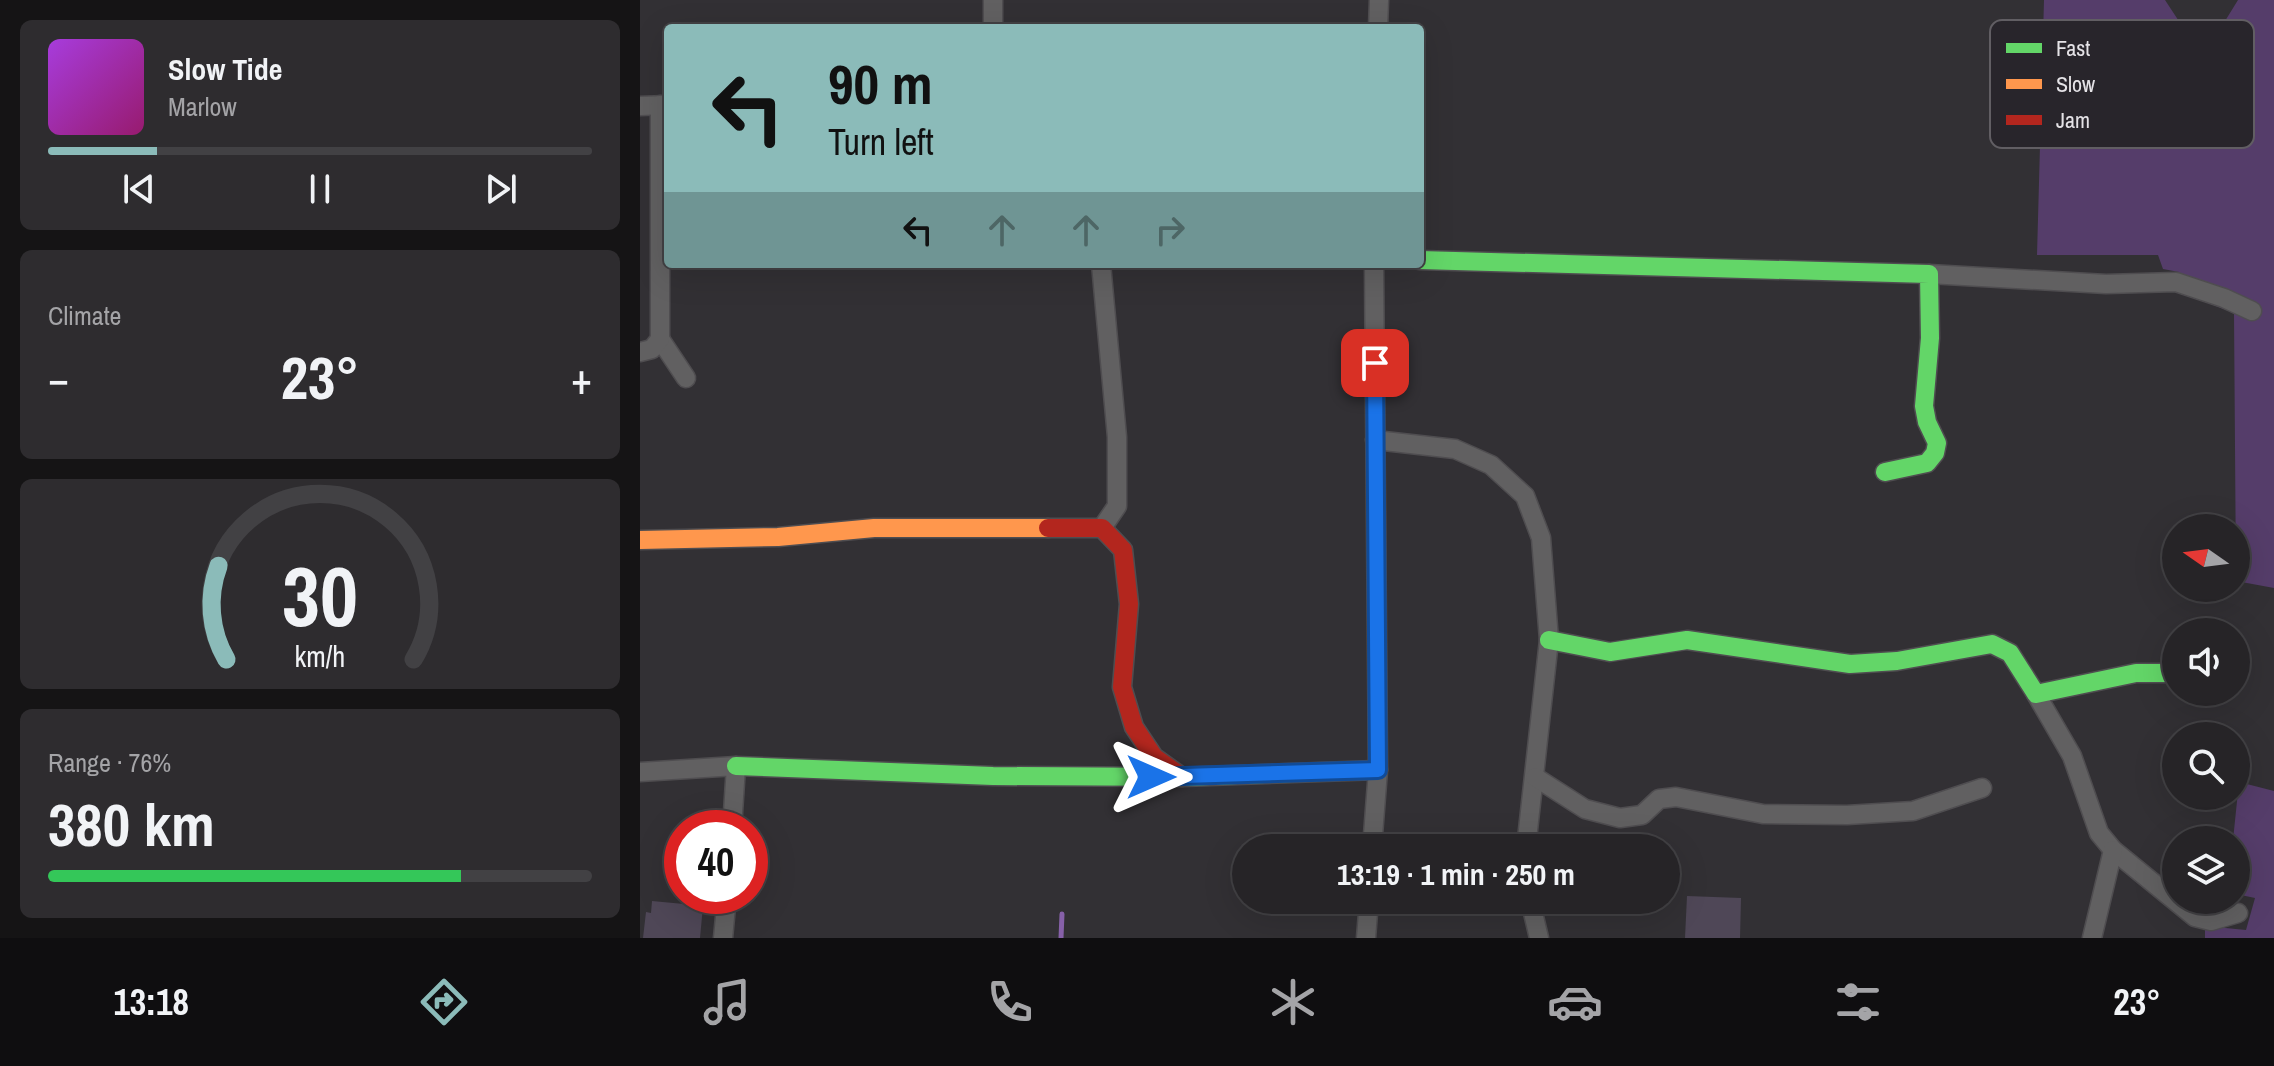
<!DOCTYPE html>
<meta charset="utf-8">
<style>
:root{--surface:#262427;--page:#2e2c2f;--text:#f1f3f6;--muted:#a4a4a7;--line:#424144;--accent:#8bbbb9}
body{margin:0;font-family:"Archivo Narrow",sans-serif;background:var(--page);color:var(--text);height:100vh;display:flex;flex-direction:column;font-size:30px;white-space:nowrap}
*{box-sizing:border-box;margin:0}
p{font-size:26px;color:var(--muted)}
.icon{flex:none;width:44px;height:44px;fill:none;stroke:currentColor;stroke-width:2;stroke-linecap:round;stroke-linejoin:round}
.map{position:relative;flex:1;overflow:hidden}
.sheet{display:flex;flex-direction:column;gap:20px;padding:20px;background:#151415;width:640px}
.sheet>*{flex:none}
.banner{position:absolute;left:24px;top:24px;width:760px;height:244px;border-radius:8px;box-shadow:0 8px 32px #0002,0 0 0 2px var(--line);background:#8bbbb9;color:#111;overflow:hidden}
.needle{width:52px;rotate:284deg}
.tools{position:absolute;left:1522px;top:514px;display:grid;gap:16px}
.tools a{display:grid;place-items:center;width:88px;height:88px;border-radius:50%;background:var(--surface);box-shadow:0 8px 32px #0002,0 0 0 2px var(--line);font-size:40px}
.speed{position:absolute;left:24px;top:810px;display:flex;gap:16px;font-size:40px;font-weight:700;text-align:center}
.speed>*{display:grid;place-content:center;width:104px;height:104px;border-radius:50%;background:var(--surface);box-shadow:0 8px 32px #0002,0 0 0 2px var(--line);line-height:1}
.speed .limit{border:12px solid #d22;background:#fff;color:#111}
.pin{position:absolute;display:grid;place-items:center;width:68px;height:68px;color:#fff;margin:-34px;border-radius:16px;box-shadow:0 4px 12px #0006}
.me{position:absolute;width:88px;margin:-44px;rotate:90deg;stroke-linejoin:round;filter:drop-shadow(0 0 6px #0008)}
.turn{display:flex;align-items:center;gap:28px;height:168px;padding:0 32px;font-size:36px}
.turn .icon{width:104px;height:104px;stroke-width:2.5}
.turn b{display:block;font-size:56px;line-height:68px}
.lanes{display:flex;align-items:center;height:76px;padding:0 32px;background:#0003;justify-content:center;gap:40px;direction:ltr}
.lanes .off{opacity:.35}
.big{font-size:60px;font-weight:700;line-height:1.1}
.sheet .widget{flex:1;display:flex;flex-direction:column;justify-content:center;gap:12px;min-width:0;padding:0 28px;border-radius:12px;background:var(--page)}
.sheet .dial{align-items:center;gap:0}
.dial svg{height:208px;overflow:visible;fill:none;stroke:var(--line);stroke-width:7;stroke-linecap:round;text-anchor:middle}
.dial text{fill:var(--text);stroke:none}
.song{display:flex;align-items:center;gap:24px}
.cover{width:96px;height:96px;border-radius:12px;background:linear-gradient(135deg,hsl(280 70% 55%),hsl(320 70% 35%))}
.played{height:8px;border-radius:4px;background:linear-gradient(90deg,var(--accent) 20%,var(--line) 20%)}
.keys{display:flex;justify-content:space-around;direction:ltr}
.heat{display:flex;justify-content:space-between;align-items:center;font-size:44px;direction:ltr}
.charge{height:12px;border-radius:6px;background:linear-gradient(90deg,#34c759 76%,var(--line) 0)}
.trip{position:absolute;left:592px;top:834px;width:448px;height:80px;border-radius:40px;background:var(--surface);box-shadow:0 8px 32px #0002,0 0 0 2px var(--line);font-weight:700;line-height:80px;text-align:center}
.tabs{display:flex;height:128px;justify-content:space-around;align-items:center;background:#0f0e10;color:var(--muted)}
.tabs .icon{width:56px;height:56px}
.tabs .on{color:var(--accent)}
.tabs b{font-size:36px;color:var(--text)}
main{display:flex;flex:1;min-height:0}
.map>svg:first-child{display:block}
</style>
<main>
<section class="sheet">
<div class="widget">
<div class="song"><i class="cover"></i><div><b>Slow Tide</b><p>Marlow</p></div></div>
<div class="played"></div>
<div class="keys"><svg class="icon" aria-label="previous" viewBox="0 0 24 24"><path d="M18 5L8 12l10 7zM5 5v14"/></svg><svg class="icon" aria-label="pause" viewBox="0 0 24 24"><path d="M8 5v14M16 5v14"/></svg><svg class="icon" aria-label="next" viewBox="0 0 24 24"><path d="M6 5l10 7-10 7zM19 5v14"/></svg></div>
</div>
<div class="widget"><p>Climate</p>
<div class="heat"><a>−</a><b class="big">23°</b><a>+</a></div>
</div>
<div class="widget dial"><svg viewBox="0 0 100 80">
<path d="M14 69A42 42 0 1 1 86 69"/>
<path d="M14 69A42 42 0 0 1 11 33" stroke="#8bbbb9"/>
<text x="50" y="56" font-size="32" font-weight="700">30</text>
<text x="50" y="72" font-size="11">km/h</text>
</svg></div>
<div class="widget"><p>Range · 76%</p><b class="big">380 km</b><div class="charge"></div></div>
</section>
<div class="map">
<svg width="1634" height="938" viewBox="0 0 1634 938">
<rect width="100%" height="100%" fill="#323034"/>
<g fill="#553d6a">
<polygon points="1404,0 1525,0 1548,35 1569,47 1598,0 1634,0 1634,588 1596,581 1594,313 1547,295 1539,272 1523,269 1518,255 1397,255"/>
<polygon points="1599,782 1634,791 1634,938 1565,938 1565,926 1606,930 1615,898 1596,894 1596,840 1593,840"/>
</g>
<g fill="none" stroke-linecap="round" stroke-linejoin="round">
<polyline stroke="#8660a8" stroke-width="5" points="421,938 422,914"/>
</g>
<g fill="#4f4757">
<polygon points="44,896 59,896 57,906 63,906 60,938 3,938 6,912 11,913 12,901 44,904"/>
<polygon points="1047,896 1101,898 1100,938 1045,938"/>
</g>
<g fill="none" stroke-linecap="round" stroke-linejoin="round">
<defs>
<g id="street">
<polyline points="353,28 353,0"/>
<polyline points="738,28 739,0"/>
<polyline points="0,106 28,105"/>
<polyline points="461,264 477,437 477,506 462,528"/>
<polyline points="1289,274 1466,284 1536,282 1584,298 1612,311"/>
<polyline points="20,339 46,378"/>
<polyline points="0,352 12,349 20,339 20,105"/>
<polyline points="735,440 815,449 851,465 885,496 901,538 909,640 886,848"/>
<polyline points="1396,694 1432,756 1459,833 1473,850 1555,917 1571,921 1598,913"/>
<polyline points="0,772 96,766 92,828"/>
<polyline points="895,777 945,809 980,818 1002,815 1019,799 1036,797 1123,814 1207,815 1273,811 1342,788"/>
<polyline points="732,848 738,770 734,264"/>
<polyline points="890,900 899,938"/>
<polyline points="83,938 87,896"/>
<polyline points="726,938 729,900"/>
<polyline points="1452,938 1473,850"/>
</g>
<g id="fast">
<polyline points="780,260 1289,274 1290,338 1284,406 1287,422 1297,443 1295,453 1287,463 1245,472"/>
<polyline points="909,640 970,652 1047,640 1210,664 1257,661 1352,644 1370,653 1396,694 1496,673 1536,673"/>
<polyline points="96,766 353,776 542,777 738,770"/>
</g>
<polyline id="slow" points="0,540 138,537 234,528 408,528"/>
<polyline id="jam" points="408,528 462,528 483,550 489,604 482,687 494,727 514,757 542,777"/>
</defs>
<use href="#street" stroke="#4f4d50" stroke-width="21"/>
<use href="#fast" stroke="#4f4d50" stroke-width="21"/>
<use href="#slow" stroke="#4f4d50" stroke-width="21"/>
<use href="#jam" stroke="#4f4d50" stroke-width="21"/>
<use href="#street" stroke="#616061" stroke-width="18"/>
<use href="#fast" stroke="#63d668" stroke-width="18"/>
<use href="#slow" stroke="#ff974d" stroke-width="18"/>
<use href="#jam" stroke="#b3261e" stroke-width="18"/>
</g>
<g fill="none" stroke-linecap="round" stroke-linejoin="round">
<defs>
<polyline id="route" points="511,777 738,770 735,363"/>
</defs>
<use href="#route" stroke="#114b97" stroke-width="20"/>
<use href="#route" stroke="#1a73e8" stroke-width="14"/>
</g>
<rect x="1350" y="20" width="264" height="128" rx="12" fill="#28252b" stroke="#615e63" stroke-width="2"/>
<rect x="1366" y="43" width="36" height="10" fill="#63d668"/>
<rect x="1366" y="79" width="36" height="10" fill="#ff974d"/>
<rect x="1366" y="115" width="36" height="10" fill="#b3261e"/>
<g font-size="22" fill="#e5e3e7">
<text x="1416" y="56">Fast</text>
<text x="1416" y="92">Slow</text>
<text x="1416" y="128">Jam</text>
</g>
</svg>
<div class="tools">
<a><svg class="needle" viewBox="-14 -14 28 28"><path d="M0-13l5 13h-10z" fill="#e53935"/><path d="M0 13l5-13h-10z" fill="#a4a4a7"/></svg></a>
<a><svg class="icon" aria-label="sound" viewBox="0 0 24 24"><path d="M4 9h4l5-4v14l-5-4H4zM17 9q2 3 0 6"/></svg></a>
<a><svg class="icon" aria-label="search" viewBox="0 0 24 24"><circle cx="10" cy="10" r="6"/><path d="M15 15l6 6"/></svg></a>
<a><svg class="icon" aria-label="layers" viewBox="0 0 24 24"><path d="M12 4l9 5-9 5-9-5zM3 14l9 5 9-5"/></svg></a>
</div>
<div class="speed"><div class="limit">40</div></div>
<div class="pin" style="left:735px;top:363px;background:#d93025"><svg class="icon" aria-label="arrive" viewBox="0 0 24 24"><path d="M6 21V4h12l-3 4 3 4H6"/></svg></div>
<svg class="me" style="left:511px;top:777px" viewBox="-20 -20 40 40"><path d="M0-17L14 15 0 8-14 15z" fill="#1a73e8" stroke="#fff" stroke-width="4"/></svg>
<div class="trip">13:19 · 1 min · 250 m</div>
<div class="banner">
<div class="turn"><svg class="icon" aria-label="left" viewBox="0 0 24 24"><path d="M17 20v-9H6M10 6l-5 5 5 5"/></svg><div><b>90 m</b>Turn left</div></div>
<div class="lanes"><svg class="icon" aria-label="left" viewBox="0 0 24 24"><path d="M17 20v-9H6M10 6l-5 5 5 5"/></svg><svg class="icon off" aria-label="ahead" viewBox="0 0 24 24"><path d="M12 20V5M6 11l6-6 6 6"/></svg><svg class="icon off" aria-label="ahead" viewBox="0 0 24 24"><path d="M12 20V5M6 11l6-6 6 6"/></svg><svg class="icon off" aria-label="right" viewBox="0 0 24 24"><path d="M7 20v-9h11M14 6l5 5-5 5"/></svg></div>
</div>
</div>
</main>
<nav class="tabs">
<b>13:18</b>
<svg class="icon on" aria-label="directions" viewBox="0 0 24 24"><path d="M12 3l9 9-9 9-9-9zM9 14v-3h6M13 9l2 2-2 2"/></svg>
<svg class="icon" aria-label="music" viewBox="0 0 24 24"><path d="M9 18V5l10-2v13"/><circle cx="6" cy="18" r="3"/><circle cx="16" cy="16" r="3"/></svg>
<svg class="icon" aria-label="phone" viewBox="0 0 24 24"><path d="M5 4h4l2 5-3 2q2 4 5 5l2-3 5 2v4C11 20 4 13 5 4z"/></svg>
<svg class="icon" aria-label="climate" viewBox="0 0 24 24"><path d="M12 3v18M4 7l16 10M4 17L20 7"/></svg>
<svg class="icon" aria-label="car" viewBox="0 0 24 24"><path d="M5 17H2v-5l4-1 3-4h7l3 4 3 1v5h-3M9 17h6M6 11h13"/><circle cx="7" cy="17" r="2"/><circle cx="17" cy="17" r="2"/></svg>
<svg class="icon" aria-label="filters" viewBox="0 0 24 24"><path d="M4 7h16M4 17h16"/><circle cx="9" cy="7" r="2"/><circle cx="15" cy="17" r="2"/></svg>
<b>23°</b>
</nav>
